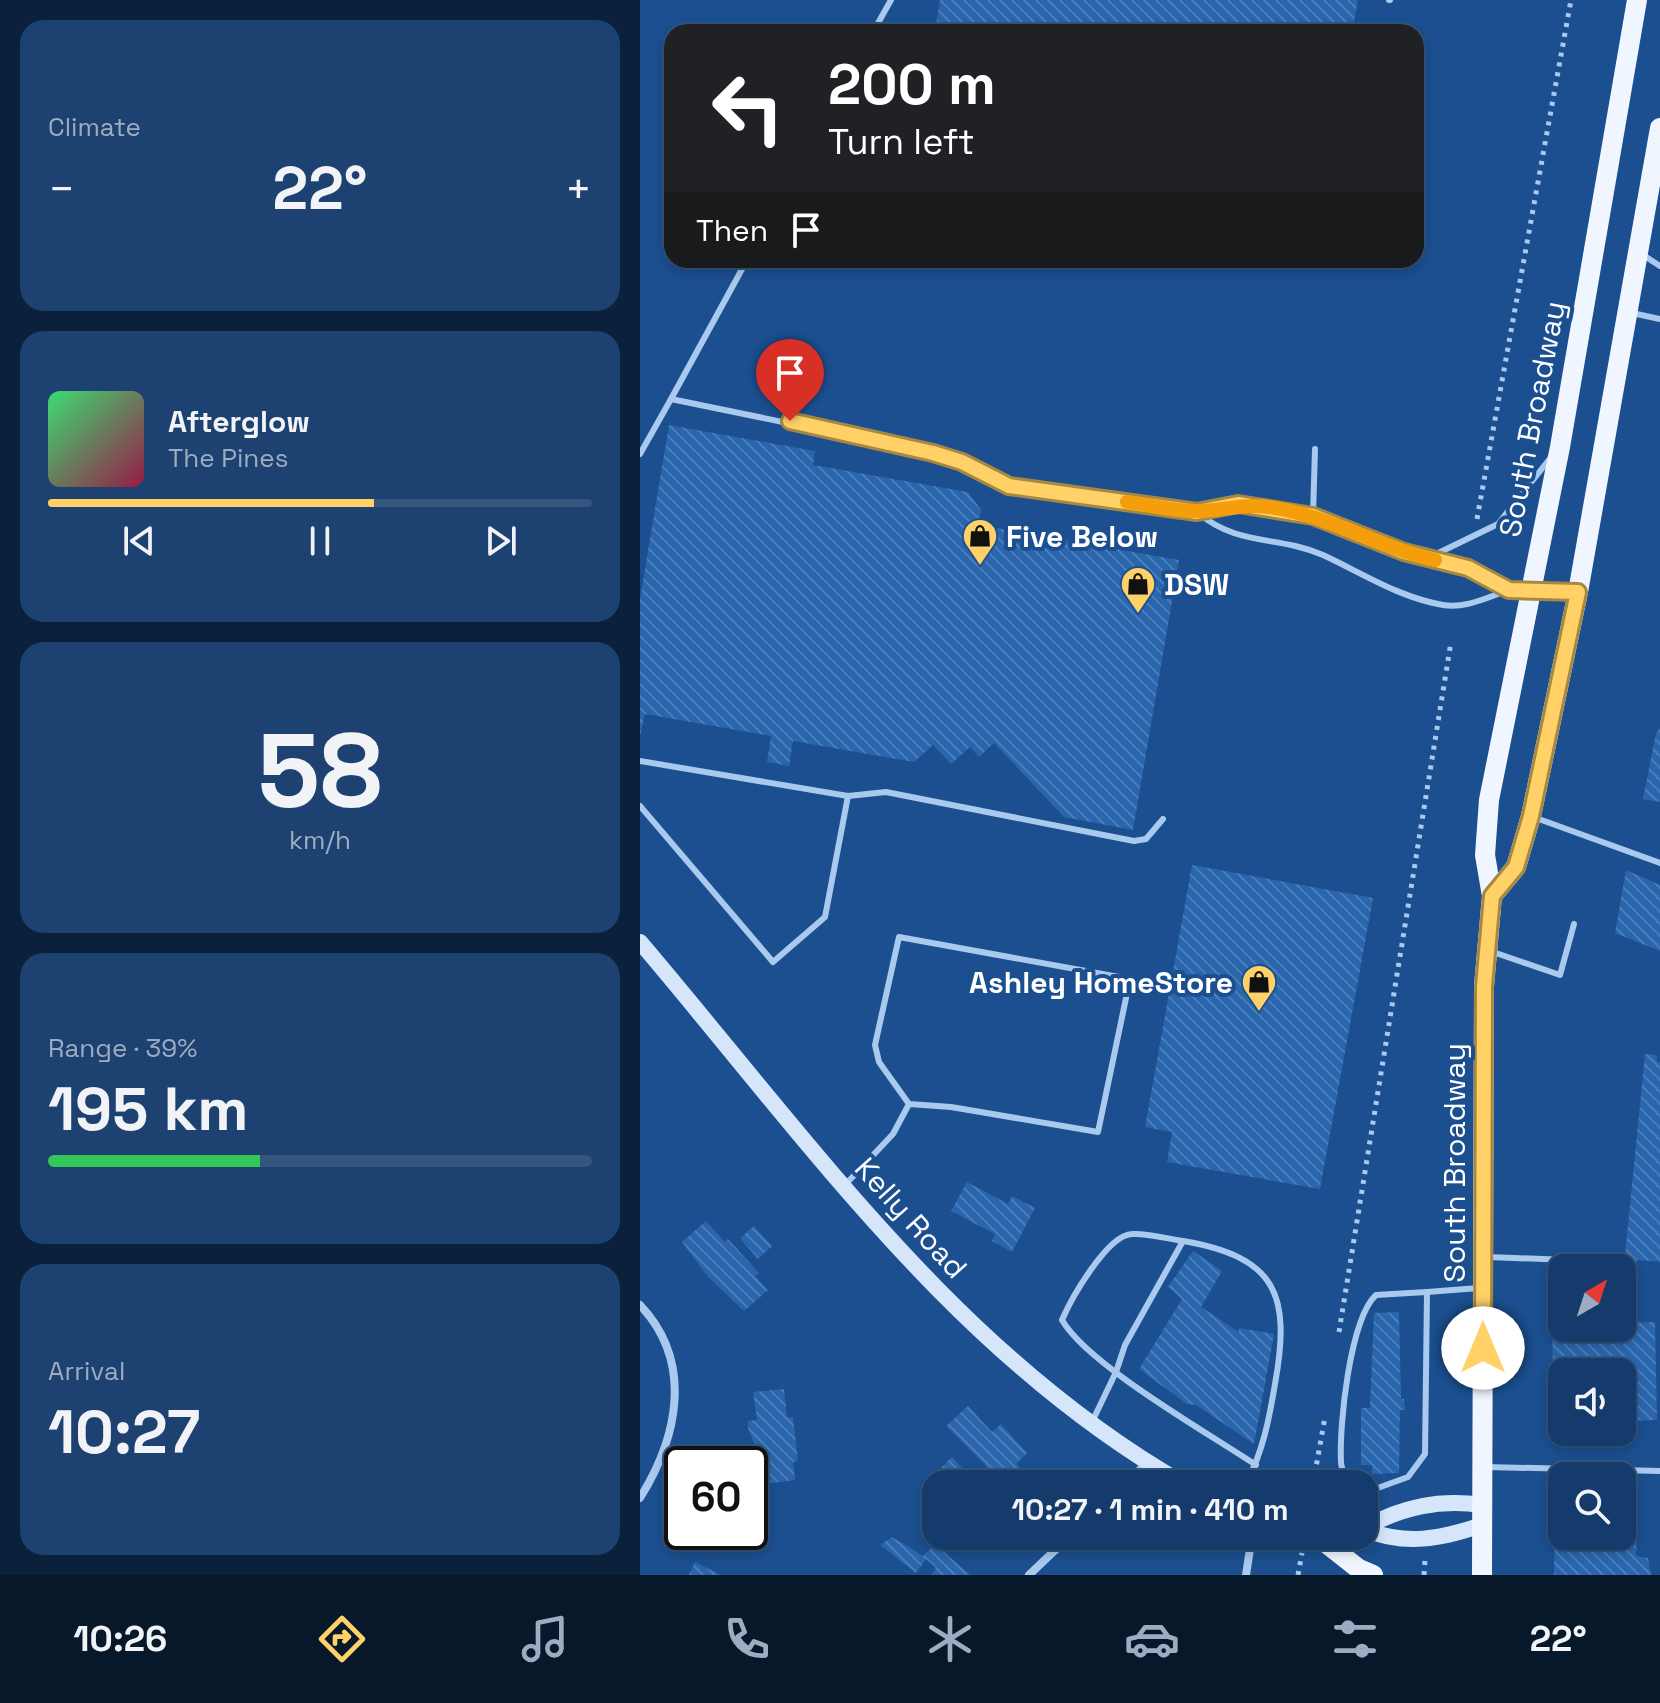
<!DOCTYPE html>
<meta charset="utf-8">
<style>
:root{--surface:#143b6b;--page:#1d4271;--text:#f1f3f6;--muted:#9dadc1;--line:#33557e;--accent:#ffd166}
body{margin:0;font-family:"Space Grotesk",sans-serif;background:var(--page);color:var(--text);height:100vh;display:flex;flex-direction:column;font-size:30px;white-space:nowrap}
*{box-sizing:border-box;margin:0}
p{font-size:26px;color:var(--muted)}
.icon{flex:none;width:44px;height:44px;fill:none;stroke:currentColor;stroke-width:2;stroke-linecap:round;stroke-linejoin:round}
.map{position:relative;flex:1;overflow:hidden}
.drawer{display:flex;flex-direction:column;gap:20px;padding:20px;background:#0b203b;width:640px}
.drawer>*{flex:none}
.top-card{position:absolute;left:24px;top:24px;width:760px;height:244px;border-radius:24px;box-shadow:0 4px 12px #0003,0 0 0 2px var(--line);background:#202124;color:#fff;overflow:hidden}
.needle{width:52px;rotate:39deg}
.controls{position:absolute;left:908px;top:1254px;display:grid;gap:16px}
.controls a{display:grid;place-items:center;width:88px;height:88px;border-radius:16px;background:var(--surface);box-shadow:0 4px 12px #0003,0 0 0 2px var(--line);font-size:40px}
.speed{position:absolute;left:24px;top:1446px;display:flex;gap:16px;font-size:40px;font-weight:700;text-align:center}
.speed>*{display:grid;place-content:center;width:104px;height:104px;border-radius:50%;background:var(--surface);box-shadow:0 4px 12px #0003,0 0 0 2px var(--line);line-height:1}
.speed .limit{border:4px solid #111;border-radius:12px;background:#fff;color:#111}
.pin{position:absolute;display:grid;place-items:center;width:68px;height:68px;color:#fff;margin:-82px -34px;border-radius:50% 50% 50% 0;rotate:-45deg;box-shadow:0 0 8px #0007}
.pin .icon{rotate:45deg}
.me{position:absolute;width:88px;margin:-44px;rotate:0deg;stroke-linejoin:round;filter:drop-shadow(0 0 6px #0008)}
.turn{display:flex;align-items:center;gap:28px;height:168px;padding:0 32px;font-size:36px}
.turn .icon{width:104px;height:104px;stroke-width:2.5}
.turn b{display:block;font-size:56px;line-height:68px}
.then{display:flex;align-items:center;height:76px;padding:0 32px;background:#0003;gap:16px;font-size:30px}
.big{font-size:60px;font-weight:600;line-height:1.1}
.drawer .card{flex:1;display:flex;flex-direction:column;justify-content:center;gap:12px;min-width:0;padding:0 28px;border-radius:24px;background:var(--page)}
.drawer .dial{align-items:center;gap:0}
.dial b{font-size:104px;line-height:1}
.song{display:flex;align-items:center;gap:24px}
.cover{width:96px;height:96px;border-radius:12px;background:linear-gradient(135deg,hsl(140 70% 55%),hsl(340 70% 35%))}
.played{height:8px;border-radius:4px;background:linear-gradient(90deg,var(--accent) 60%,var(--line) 60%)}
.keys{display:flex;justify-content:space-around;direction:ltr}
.heat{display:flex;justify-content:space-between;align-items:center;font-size:44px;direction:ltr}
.charge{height:12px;border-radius:6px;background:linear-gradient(90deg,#34c759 39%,var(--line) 0)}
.trip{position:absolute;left:282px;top:1470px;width:456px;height:80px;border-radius:24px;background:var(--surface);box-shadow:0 4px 12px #0003,0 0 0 2px var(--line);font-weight:600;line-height:80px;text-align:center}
.menu{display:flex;height:128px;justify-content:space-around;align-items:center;background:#08182b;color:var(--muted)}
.menu .icon{width:56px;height:56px}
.menu .active{color:var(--accent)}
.menu b{font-size:36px;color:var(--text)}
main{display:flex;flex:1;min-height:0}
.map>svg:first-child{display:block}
</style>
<main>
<section class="drawer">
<div class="card"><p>Climate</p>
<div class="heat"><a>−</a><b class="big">22°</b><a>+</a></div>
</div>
<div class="card">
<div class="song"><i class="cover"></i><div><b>Afterglow</b><p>The Pines</p></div></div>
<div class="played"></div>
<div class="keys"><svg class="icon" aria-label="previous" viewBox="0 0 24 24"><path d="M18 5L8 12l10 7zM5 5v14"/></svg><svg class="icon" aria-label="pause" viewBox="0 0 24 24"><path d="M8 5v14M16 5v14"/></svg><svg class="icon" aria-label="next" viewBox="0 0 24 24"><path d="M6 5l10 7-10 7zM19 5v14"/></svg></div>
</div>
<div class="card dial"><b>58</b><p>km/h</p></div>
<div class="card"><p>Range · 39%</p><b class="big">195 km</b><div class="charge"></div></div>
<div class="card"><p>Arrival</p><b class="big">10:27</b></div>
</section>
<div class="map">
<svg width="1020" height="1575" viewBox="0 0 1020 1575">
<defs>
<pattern id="building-back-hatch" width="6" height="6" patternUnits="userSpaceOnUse" patternTransform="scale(2)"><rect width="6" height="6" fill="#2a66ad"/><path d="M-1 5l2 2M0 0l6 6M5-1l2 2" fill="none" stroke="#4a7db9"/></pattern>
</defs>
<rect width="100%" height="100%" fill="#1b4f8f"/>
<g fill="url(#building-back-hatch)">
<polygon points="300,0 718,0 712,32 295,32"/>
<polygon points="29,425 175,451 173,465 328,492 341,510 339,525 539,560 493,830 424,817 354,743 339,757 330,747 311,764 293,745 274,762 153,741 149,766 127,762 131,736 5,714 0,736 0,599"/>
<polygon points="1020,728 1020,802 1003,799 1016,733"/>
<polygon points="552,865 733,898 680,1189 527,1162 532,1132 505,1127"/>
<polygon points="986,870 1020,885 1020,951 975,933"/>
<polygon points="1005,1054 1017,1055 1017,1062 1020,1062 1020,1262 997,1260 996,1267 984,1265"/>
<polygon points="327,1182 368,1204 372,1196 395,1208 372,1252 352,1241 355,1234 311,1211"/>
<polygon points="66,1221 85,1242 88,1239 119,1273 115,1276 128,1290 104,1311 68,1277 42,1242"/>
<polygon points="114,1226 132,1246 118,1259 100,1238"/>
<polygon points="553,1251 582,1271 561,1307 599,1332 599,1328 634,1334 614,1444 556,1405 547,1404 499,1369 542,1299 528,1287"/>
<polygon points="759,1312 761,1399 764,1399 765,1410 760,1410 759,1473 732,1474 732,1465 721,1465 721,1408 730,1408 734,1313"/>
<polygon points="1015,1322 1017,1420 982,1421 982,1372 922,1372 922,1422 914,1422 912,1324 922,1324 922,1328 982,1328 982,1323"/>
<polygon points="144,1389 147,1417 153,1417 158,1461 153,1462 155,1480 124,1484 122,1465 116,1459 117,1451 108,1428 108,1421 117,1420 113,1392"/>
<polygon points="328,1406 352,1432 361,1424 387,1453 376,1464 380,1468 366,1481 362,1476 359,1479 306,1426"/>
<polygon points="312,1457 338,1484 316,1484 301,1468"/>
<polygon points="910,1505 922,1506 922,1536 982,1536 982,1518 998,1518 996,1556 1008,1558 1011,1575 914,1575 915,1520 909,1519"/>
<polygon points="252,1537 283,1556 295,1544 330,1575 291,1575 296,1568 286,1559 276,1573 240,1545"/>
<polygon points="55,1562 81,1575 49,1575"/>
</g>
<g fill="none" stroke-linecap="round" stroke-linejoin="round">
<g stroke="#a9c9ee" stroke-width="5" stroke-dasharray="4 6" stroke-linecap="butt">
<polyline points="837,519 931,0"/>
<polyline points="699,1332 811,642"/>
<polyline points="673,1484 685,1417"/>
<polyline points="658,1575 662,1553"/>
<polyline points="784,1575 785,1560"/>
</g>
<g stroke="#a9c9ee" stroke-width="6">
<polyline points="749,0 750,0"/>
<polyline points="233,32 251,0"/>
<polyline points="1003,255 1020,266"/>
<polyline points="107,260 31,399 293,453 322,462 369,486 557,512 598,504 673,516 764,552 828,568 869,590 885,592"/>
<polyline points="699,260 708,261"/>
<polyline points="992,313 1020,319"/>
<polyline points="0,454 31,399"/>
<path d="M557,512c41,35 80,23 126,43 41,19 75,42 120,50 22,4 45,-8 66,-15"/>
<polyline points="673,516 675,449"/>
<polyline points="788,558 858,524 912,456"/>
<polyline points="896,593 933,592"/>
<polyline points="0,761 208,796 185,917 133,962 0,806"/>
<polyline points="208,796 246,792 494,841 506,839 523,819"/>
<polyline points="896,818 1020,863"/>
<polyline points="853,952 920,975 934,924"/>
<polyline points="204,1186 253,1134 269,1104 311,1107 458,1132 490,979 259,937 235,1045 239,1062 269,1104"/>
<path d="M543,1241c-16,-2 -35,-8 -51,-7 -25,1 -61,65 -70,86 26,45 146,113 194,145"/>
<polyline points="848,1257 928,1260"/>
<polyline points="787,1292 839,1288"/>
<path d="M452,1422l24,-50 9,-27 58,-104c94,16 108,54 92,143 -6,36 -12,67 -29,100"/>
<polyline points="846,1467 1020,1471"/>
<path d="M710,1484c-4,-7 -9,-14 -9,-22 -2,-37 9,-143 35,-167l51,-3 -2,162 -17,23 -44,16"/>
</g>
<g stroke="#a9c9ee" stroke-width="8">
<path d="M0,1305c54,57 38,132 0,193"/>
<polyline points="485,1484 507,1463"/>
<polyline points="389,1575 430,1536"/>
<polyline points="606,1575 612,1536"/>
</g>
<g stroke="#d6e6fa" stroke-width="16">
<path d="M0,942c166,195 316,412 544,542"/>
<path d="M724,1528c38,-21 75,-29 118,-23"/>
<path d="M724,1529c41,17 77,10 118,-4"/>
</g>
<g stroke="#f0f6ff" stroke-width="20">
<polyline points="852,896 876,867 891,816 938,592 1020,128"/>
<polyline points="677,1536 719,1569 733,1575"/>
<polyline points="842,1575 844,986 852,896 845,855 849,800 920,447 997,0"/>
</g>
</g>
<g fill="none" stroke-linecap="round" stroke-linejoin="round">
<defs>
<polyline id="route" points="150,421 293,453 322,462 369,486 557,512 598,504 673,516 764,552 828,568 869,590 938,592 891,816 876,867 852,896 844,986 843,1348"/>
</defs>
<use href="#route" stroke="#a68842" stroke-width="20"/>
<use href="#route" stroke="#ffd166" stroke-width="14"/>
<path stroke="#f59e0b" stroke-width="14" d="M487,502c22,3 46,9 68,9 26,1 46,-8 74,-4 59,8 108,40 166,53"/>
</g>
<defs>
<symbol id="shop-pin" viewBox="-11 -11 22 30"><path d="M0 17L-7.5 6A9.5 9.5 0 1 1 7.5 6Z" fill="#ffd166" stroke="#1b4f8f"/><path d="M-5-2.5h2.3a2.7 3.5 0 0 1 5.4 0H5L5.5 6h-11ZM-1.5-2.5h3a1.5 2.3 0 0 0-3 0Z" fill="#111"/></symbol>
</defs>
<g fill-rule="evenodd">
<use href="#shop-pin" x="320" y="516" width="40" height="54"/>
<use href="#shop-pin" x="478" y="564" width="40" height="54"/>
<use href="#shop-pin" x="599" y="962" width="40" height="54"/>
</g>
<g text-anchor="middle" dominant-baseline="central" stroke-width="8" stroke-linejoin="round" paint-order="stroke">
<g font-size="30" fill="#fff" stroke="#1b4f8f">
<text transform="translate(892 419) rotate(-79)">South Broadway</text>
<text transform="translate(814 1163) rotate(-90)">South Broadway</text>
<text transform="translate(271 1218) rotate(48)">Kelly Road</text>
</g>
<g font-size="30" font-weight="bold" fill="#fff" stroke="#1b4f8f" text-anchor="start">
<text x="366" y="536">Five Below</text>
<text x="524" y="584">DSW</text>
<text x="593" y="982" text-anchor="end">Ashley HomeStore</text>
</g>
</g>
</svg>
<div class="controls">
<a><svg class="needle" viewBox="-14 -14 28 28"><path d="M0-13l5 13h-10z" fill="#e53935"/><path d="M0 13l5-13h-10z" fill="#9dadc1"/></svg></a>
<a><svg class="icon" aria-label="sound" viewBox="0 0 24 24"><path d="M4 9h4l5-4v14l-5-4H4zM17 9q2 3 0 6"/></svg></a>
<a><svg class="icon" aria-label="search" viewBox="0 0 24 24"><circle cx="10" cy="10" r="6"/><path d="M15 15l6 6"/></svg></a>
</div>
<div class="speed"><div class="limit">60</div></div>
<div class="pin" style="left:150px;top:421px;background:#d93025"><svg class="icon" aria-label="arrive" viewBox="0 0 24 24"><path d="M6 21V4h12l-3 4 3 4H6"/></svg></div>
<svg class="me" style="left:843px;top:1348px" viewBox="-20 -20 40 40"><circle r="19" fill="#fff"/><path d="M0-13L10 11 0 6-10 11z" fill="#ffd166"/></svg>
<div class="trip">10:27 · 1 min · 410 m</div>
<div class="top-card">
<div class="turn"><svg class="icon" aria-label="left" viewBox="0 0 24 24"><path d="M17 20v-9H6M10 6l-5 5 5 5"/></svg><div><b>200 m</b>Turn left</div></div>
<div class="then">Then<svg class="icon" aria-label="arrive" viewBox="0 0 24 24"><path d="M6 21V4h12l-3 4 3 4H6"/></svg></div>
</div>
</div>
</main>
<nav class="menu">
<b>10:26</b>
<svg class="icon active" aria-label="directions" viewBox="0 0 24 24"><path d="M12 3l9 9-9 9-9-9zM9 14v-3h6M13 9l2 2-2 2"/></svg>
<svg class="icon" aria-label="music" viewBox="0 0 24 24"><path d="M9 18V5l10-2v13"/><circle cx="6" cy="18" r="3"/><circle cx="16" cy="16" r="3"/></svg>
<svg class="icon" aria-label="phone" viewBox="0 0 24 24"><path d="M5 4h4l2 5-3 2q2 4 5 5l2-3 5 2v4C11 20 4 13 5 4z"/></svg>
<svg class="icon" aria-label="climate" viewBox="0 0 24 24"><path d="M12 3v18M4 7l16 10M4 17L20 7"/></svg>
<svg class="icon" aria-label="car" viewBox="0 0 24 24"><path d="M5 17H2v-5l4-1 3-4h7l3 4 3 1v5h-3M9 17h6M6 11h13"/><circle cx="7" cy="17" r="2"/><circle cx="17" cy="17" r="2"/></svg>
<svg class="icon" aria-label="filters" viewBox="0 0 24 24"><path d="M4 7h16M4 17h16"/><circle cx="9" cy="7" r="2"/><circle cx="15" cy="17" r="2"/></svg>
<b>22°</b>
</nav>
